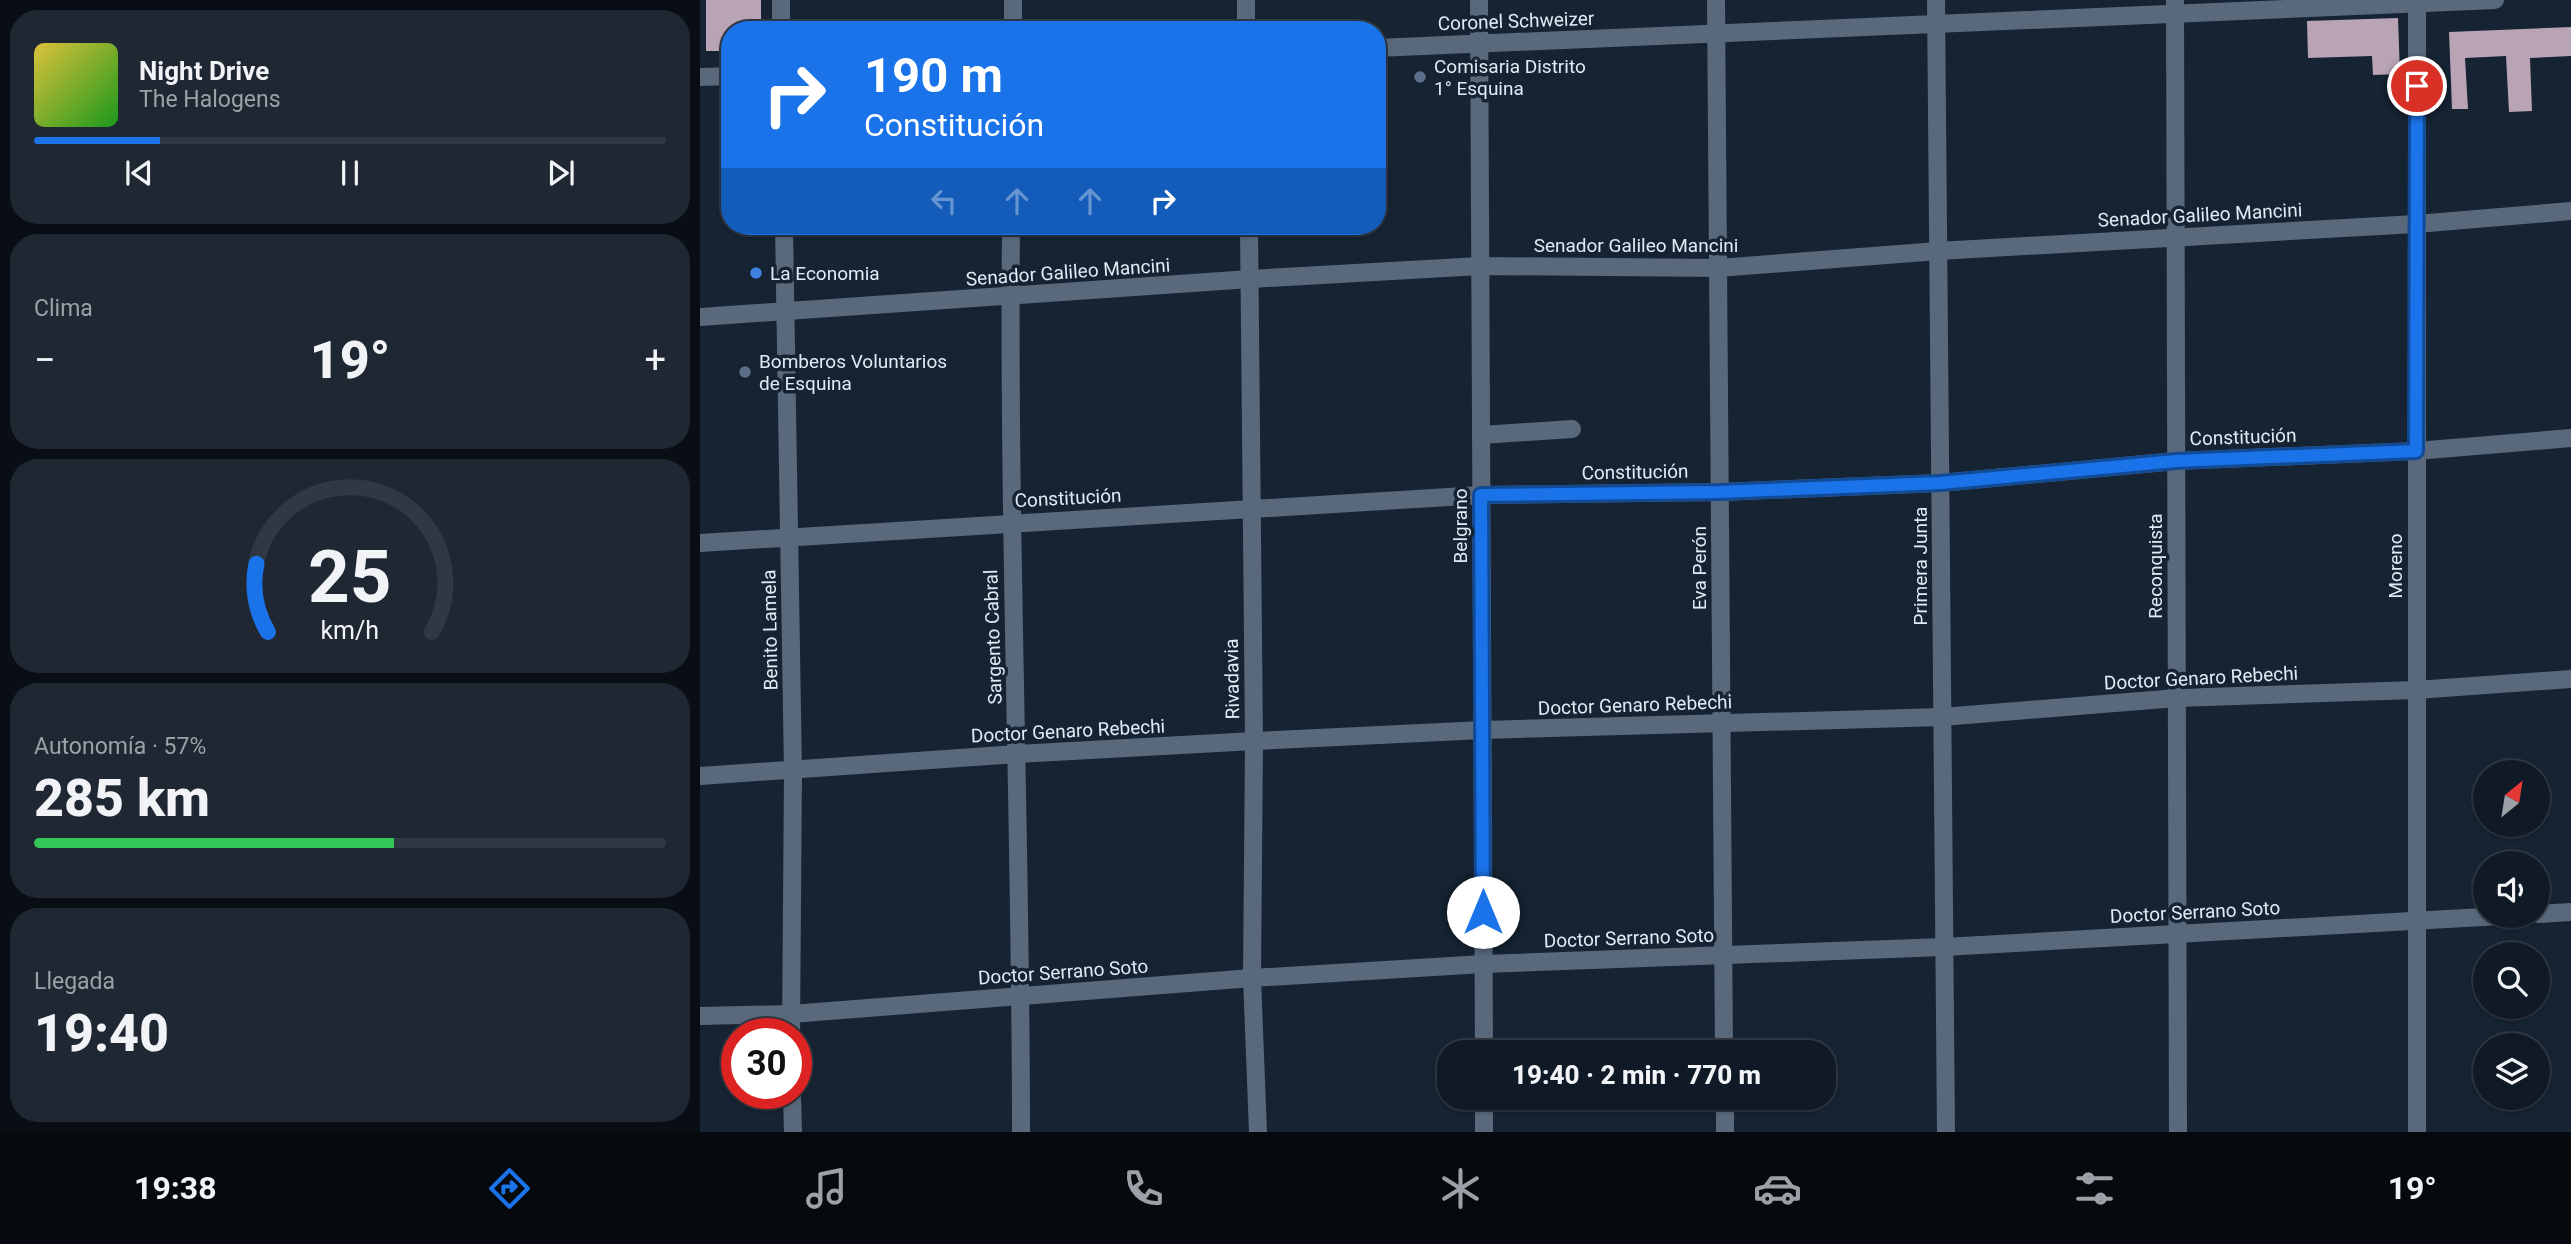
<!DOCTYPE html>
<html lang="es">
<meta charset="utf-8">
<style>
:root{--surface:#101a26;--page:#1e2732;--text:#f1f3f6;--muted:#9ca1a7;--line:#303843;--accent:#1a73e8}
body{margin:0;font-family:Roboto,sans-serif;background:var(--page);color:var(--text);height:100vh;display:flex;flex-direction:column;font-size:26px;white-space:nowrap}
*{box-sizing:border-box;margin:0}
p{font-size:23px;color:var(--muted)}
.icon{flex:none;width:38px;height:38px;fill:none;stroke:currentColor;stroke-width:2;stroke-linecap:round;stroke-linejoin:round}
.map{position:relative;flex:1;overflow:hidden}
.side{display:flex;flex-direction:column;gap:10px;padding:10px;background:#090e15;width:700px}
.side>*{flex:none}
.guide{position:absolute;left:21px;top:21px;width:665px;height:214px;border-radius:28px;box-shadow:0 2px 5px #0004,0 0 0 2px var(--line);background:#1a73e8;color:#fff;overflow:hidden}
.needle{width:46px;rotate:30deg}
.fabs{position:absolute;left:1773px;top:760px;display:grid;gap:14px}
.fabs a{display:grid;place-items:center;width:77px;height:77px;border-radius:50%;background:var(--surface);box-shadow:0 2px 5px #0004,0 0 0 2px var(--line);font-size:35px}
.speed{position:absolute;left:21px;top:1018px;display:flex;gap:14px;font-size:35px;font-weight:700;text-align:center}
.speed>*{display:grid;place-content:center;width:91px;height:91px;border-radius:50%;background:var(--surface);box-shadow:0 2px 5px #0004,0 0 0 2px var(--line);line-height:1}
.speed .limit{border:10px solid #d22;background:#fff;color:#111}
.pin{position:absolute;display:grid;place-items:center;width:60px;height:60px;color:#fff;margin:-30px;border:4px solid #fff;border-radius:50%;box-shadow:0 2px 7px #0007}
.me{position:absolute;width:77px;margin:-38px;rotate:0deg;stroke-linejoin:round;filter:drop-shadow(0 0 5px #0008)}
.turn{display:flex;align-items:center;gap:24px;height:147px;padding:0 28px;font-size:32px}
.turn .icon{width:91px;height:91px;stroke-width:2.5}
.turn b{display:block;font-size:49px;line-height:60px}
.lanes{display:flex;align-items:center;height:66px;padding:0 28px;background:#0003;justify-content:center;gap:35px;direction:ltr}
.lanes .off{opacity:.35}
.big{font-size:52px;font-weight:800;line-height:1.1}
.side .card{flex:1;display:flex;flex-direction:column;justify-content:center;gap:10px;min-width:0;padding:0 24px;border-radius:28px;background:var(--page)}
.side .dial{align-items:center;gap:0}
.dial svg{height:182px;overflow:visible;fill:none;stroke:var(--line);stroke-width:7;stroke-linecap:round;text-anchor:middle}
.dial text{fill:var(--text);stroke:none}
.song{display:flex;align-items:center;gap:21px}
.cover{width:84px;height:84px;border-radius:10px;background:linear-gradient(135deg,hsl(50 70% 55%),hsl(120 70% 35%))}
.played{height:7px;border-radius:4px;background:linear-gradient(90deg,var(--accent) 20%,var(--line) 20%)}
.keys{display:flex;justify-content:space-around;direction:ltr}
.heat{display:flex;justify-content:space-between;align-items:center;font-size:38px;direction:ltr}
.charge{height:10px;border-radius:5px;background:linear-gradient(90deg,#34c759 57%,var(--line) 0)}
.trip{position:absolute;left:737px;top:1040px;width:399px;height:70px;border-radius:28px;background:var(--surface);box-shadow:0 2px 5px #0004,0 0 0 2px var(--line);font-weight:800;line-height:70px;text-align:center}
.dock{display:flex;height:112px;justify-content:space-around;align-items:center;background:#060a0f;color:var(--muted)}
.dock .icon{width:49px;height:49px}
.dock .on{color:var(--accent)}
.dock b{font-size:32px;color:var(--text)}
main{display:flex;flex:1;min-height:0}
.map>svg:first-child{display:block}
</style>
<main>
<section class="side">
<div class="card">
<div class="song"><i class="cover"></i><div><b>Night Drive</b><p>The Halogens</p></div></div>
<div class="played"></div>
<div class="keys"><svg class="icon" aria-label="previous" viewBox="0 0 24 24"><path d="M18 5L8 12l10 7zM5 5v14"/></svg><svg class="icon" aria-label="pause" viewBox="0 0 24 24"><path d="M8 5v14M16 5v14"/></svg><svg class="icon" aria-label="next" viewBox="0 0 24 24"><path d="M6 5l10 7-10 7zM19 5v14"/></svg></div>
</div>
<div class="card"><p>Clima</p>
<div class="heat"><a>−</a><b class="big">19°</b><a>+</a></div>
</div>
<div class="card dial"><svg viewBox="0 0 100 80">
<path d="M14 69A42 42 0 1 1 86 69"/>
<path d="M14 69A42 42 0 0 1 9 39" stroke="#1a73e8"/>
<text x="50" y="56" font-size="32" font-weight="700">25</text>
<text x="50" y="72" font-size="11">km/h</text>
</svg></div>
<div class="card"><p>Autonomía · 57%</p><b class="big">285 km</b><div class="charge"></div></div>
<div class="card"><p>Llegada</p><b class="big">19:40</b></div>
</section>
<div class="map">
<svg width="1871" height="1132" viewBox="0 0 1871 1132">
<rect width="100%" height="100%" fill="#152332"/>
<g fill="#b9a4b6">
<polygon points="6,0 61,0 61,30 30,30 30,51 6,51"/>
<polygon points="1698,18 1700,74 1673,75 1672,56 1608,58 1607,21"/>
<polygon points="1871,27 1871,56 1830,58 1832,111 1809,112 1806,56 1765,58 1768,109 1752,109 1749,32"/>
</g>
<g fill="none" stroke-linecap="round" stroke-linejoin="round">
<g stroke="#59697b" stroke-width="18">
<polyline points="546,0 546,30"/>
<polyline points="779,0 784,1052"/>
<polyline points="1016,0 1024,1052"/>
<polyline points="1236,0 1246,1132"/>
<polyline points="1475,0 1478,1132"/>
<polyline points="81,30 81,0"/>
<polyline points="313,30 313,0"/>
<polyline points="677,48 1795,0"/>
<polyline points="0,77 30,76"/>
<polyline points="84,226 93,771 91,1034"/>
<path d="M311,226c-3,302 10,604 10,906"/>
<polyline points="549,226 554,741 552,978 558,1132"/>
<polyline points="0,317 550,279 780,266 1018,268 1238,251 1716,224 1871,211"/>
<polyline points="781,435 872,429"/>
<polyline points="0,543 781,495 1020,492 1240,483 1476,461 1716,451 1871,438"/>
<polyline points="0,776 317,754 554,741 783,730 1242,717 1477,698 1716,690 1871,679"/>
<polyline points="1838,914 1871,912"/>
<polyline points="0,1016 91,1014 552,978 783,964 1244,947 1819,915"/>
<polyline points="92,1094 93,1132"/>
<polyline points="784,1097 784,1132"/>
<polyline points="1025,1097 1025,1132"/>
<polyline points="1717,1132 1717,0"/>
</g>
</g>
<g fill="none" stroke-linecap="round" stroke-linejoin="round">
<defs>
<polyline id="route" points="783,912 781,495 1020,492 1240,483 1476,461 1716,451 1717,86"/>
</defs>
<use href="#route" stroke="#114b97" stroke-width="18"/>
<use href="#route" stroke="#1a73e8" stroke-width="12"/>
</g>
<g fill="#5c6f8a" stroke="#152332" stroke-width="2.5">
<circle cx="720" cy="77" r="7"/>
<circle cx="45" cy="372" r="7"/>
</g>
<circle fill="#3f7fe0" stroke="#152332" stroke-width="2.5" cx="56" cy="273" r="7"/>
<g text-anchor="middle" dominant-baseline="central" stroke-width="7" stroke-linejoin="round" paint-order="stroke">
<g font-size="19" fill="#e0eaf4" stroke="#152332">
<text transform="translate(816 21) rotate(-2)">Coronel Schweizer</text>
<text transform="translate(1500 215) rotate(-3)">Senador Galileo Mancini</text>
<text x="936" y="245">Senador Galileo Mancini</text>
<text transform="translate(368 272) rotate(-4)">Senador Galileo Mancini</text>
<text transform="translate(1543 437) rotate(-2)">Constitución</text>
<text transform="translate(935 472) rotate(-1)">Constitución</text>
<text transform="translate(368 498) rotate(-3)">Constitución</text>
<text transform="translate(760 526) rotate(-90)">Belgrano</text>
<text transform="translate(1220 566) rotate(-90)">Primera Junta</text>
<text transform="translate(1455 566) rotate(-90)">Reconquista</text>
<text transform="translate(1695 566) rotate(-90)">Moreno</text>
<text transform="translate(999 568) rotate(-90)">Eva Perón</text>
<text transform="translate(70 630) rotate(-91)">Benito Lamela</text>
<text transform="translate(293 637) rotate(-92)">Sargento Cabral</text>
<text transform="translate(1501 678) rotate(-3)">Doctor Genaro Rebechi</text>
<text transform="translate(532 679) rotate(-91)">Rivadavia</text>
<text transform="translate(935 705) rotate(-2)">Doctor Genaro Rebechi</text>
<text transform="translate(368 731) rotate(-3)">Doctor Genaro Rebechi</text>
<text transform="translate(1495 912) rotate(-3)">Doctor Serrano Soto</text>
<text transform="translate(929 938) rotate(-2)">Doctor Serrano Soto</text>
<text transform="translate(363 972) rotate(-4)">Doctor Serrano Soto</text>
</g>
<g font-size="19" fill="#e0eaf4" stroke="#152332" text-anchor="start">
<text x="734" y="66">Comisaria Distrito<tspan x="734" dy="22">1° Esquina</tspan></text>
<text x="70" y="273">La Economia</text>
<text x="59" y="361">Bomberos Voluntarios<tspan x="59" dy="22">de Esquina</tspan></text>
</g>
</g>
</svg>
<div class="fabs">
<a><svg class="needle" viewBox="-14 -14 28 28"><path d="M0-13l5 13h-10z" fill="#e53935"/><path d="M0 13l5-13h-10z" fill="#9ca1a7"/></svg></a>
<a><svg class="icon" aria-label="sound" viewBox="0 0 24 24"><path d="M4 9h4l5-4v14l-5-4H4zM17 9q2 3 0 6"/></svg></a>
<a><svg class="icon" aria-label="search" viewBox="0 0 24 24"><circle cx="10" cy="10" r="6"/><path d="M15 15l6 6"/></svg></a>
<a><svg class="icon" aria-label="layers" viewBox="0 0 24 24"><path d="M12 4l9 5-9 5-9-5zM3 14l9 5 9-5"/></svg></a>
</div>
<div class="speed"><div class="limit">30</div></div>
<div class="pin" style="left:1717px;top:86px;background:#d93025"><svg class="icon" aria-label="arrive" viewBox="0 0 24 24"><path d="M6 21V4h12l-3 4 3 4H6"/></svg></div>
<svg class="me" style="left:783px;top:912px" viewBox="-20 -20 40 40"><circle r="19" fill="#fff"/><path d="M0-13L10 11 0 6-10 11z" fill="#1a73e8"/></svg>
<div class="trip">19:40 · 2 min · 770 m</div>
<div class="guide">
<div class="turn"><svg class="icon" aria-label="right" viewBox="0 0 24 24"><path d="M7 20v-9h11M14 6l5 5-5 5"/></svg><div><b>190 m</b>Constitución</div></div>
<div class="lanes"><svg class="icon off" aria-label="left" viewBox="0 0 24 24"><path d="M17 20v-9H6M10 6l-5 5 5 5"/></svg><svg class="icon off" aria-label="ahead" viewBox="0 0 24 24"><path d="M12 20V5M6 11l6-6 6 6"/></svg><svg class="icon off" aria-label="ahead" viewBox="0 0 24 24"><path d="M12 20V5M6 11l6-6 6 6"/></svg><svg class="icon" aria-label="right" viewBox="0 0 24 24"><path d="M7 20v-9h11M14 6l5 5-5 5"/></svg></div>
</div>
</div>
</main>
<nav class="dock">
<b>19:38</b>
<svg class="icon on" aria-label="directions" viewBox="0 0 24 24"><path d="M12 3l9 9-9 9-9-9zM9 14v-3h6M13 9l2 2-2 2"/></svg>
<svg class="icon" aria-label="music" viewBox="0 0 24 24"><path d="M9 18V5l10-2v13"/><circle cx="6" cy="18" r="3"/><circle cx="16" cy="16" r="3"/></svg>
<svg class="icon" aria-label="phone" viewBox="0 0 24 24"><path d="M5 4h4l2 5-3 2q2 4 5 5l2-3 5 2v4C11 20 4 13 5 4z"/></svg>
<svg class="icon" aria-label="climate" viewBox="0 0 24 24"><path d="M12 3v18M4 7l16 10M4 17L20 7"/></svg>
<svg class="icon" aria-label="car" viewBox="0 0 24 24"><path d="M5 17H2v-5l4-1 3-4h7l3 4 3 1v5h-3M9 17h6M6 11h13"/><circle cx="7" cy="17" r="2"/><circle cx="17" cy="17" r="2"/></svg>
<svg class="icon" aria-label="filters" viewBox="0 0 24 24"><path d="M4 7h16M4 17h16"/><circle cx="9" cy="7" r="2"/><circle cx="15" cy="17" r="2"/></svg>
<b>19°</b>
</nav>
